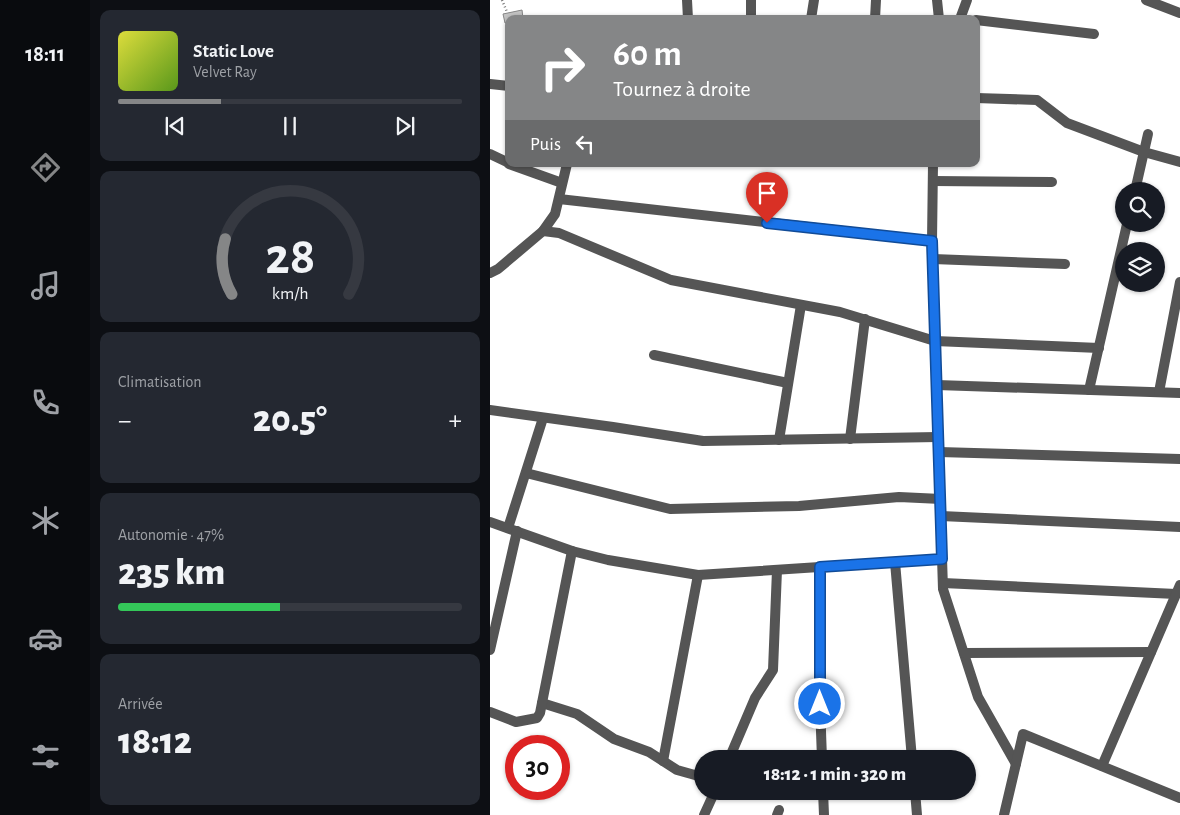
<!DOCTYPE html>
<html lang="fr">
<meta charset="utf-8">
<style>
:root{--surface:#171b24;--page:#242831;--text:#f1f3f6;--muted:#9ea1a6;--line:#363941;--accent:#858687}
body{margin:0;font-family:"Alegreya Sans",sans-serif;background:var(--page);color:var(--text);height:100vh;display:flex;flex-direction:column;font-size:19px;white-space:nowrap}
*{box-sizing:border-box;margin:0}
p{font-size:16px;color:var(--muted)}
.icon{flex:none;width:28px;height:28px;fill:none;stroke:currentColor;stroke-width:2;stroke-linecap:round;stroke-linejoin:round}
.map{position:relative;flex:1;overflow:hidden}
.side{display:flex;flex-direction:column;gap:10px;padding:10px;background:#0d0f14;width:400px}
.side>*{flex:none}
.banner{position:absolute;left:15px;top:15px;width:475px;height:152px;border-radius:10px;box-shadow:0 1px 4px #0004;background:#858687;color:#fff;overflow:hidden}
.controls{position:absolute;left:625px;top:182px;display:grid;gap:10px}
.controls a{display:grid;place-items:center;width:50px;height:50px;border-radius:50%;background:var(--surface);box-shadow:0 1px 4px #0004;font-size:25px}
.speed{position:absolute;left:15px;top:735px;display:flex;gap:10px;font-size:25px;font-weight:700;text-align:center}
.speed>*{display:grid;place-content:center;width:65px;height:65px;border-radius:50%;background:var(--surface);box-shadow:0 1px 4px #0004;line-height:1}
.speed .limit{border:8px solid #d22;background:#fff;color:#111}
.pin{position:absolute;display:grid;place-items:center;width:42px;height:42px;color:#fff;margin:-51px -21px;border-radius:50% 50% 50% 0;rotate:-45deg;box-shadow:0 0 5px #0007}
.pin .icon{rotate:45deg}
.me{position:absolute;width:55px;margin:-28px;rotate:0deg;stroke-linejoin:round;filter:drop-shadow(0 0 4px #0008)}
.turn{display:flex;align-items:center;gap:18px;height:105px;padding:0 25px;font-size:22px}
.turn .icon{width:65px;height:65px;stroke-width:2.5}
.turn b{display:block;font-size:35px;line-height:42px}
.then{display:flex;align-items:center;height:48px;padding:0 25px;background:#0003;gap:10px;font-size:19px}
.big{font-size:38px;font-weight:800;line-height:1.1}
.side .tile{flex:1;display:flex;flex-direction:column;justify-content:center;gap:8px;min-width:0;padding:0 18px;border-radius:10px;background:var(--page)}
.side .dial{align-items:center;gap:0}
.dial svg{height:130px;overflow:visible;fill:none;stroke:var(--line);stroke-width:7;stroke-linecap:round;text-anchor:middle}
.dial text{fill:var(--text);stroke:none}
.song{display:flex;align-items:center;gap:15px}
.cover{width:60px;height:60px;border-radius:8px;background:linear-gradient(135deg,hsl(60 70% 55%),hsl(90 70% 35%))}
.played{height:5px;border-radius:2px;background:linear-gradient(90deg,var(--accent) 30%,var(--line) 30%)}
.keys{display:flex;justify-content:space-around;direction:ltr}
.heat{display:flex;justify-content:space-between;align-items:center;font-size:28px;direction:ltr}
.charge{height:8px;border-radius:4px;background:linear-gradient(90deg,#34c759 47%,var(--line) 0)}
.trip{position:absolute;left:204px;top:750px;width:282px;height:50px;border-radius:25px;background:var(--surface);box-shadow:0 1px 4px #0004;font-weight:800;line-height:50px;text-align:center}
main{display:flex;flex:1;min-height:0}
.dock{display:flex;flex-direction:column;width:90px;justify-content:space-around;align-items:center;background:#090b0e;color:var(--muted)}
.dock .icon{width:35px;height:35px}
.dock .on{color:var(--accent)}
.dock b{font-size:22px;color:var(--text)}
.map>svg:first-child{display:block}
</style>
<main>
<nav class="dock">
<b>18:11</b>
<svg class="icon on" aria-label="directions" viewBox="0 0 24 24"><path d="M12 3l9 9-9 9-9-9zM9 14v-3h6M13 9l2 2-2 2"/></svg>
<svg class="icon" aria-label="music" viewBox="0 0 24 24"><path d="M9 18V5l10-2v13"/><circle cx="6" cy="18" r="3"/><circle cx="16" cy="16" r="3"/></svg>
<svg class="icon" aria-label="phone" viewBox="0 0 24 24"><path d="M5 4h4l2 5-3 2q2 4 5 5l2-3 5 2v4C11 20 4 13 5 4z"/></svg>
<svg class="icon" aria-label="climate" viewBox="0 0 24 24"><path d="M12 3v18M4 7l16 10M4 17L20 7"/></svg>
<svg class="icon" aria-label="car" viewBox="0 0 24 24"><path d="M5 17H2v-5l4-1 3-4h7l3 4 3 1v5h-3M9 17h6M6 11h13"/><circle cx="7" cy="17" r="2"/><circle cx="17" cy="17" r="2"/></svg>
<svg class="icon" aria-label="filters" viewBox="0 0 24 24"><path d="M4 7h16M4 17h16"/><circle cx="9" cy="7" r="2"/><circle cx="15" cy="17" r="2"/></svg>
</nav>
<section class="side">
<div class="tile">
<div class="song"><i class="cover"></i><div><b>Static Love</b><p>Velvet Ray</p></div></div>
<div class="played"></div>
<div class="keys"><svg class="icon" aria-label="previous" viewBox="0 0 24 24"><path d="M18 5L8 12l10 7zM5 5v14"/></svg><svg class="icon" aria-label="pause" viewBox="0 0 24 24"><path d="M8 5v14M16 5v14"/></svg><svg class="icon" aria-label="next" viewBox="0 0 24 24"><path d="M6 5l10 7-10 7zM19 5v14"/></svg></div>
</div>
<div class="tile dial"><svg viewBox="0 0 100 80">
<path d="M14 69A42 42 0 1 1 86 69"/>
<path d="M14 69A42 42 0 0 1 10 35" stroke="#858687"/>
<text x="50" y="56" font-size="32" font-weight="700">28</text>
<text x="50" y="72" font-size="11">km/h</text>
</svg></div>
<div class="tile"><p>Climatisation</p>
<div class="heat"><a>−</a><b class="big">20.5°</b><a>+</a></div>
</div>
<div class="tile"><p>Autonomie · 47%</p><b class="big">235 km</b><div class="charge"></div></div>
<div class="tile"><p>Arrivée</p><b class="big">18:12</b></div>
</section>
<div class="map">
<svg width="690" height="815" viewBox="0 0 690 815">
<rect width="100%" height="100%" fill="#fff"/>
<g fill="none" stroke-linecap="round" stroke-linejoin="round">
<polyline stroke="#777" stroke-width="2.5" stroke-dasharray="1 2.5" stroke-linecap="butt" points="12,0 17,12"/>
<g stroke="#555" stroke-width="10">
<polyline points="197,0 198,19"/>
<polyline points="447,0 449,19"/>
<polyline points="656,0 690,13"/>
<polyline points="261,19 261,0"/>
<polyline points="321,19 324,0"/>
<polyline points="385,19 386,0"/>
<polyline points="470,19 477,0"/>
<polyline points="486,20 604,34"/>
<polyline points="0,84 19,86"/>
<polyline points="486,98 547,100 577,123 654,152 690,162"/>
<polyline points="0,154 19,163"/>
<polyline points="19,164 72,183"/>
<polyline points="443,164 442,241 453,589 488,697 526,764"/>
<polyline points="443,181 562,182"/>
<polyline points="645,191 658,134"/>
<polyline points="69,199 442,241"/>
<polyline points="53,231 69,233 181,280 350,312 445,341 609,348"/>
<polyline points="443,259 575,264"/>
<polyline points="0,273 8,269 53,231 65,214 77,164"/>
<polyline points="164,355 298,383"/>
<polyline points="447,385 690,393"/>
<polyline points="599,390 637,224"/>
<polyline points="669,392 690,282"/>
<polyline points="0,410 123,427 213,441 448,437"/>
<polyline points="360,439 375,319"/>
<polyline points="289,440 311,305"/>
<polyline points="449,452 690,459"/>
<polyline points="36,473 180,509 309,506 409,497 451,499"/>
<polyline points="451,516 690,527"/>
<polyline points="0,522 82,551 118,560 208,575 452,559"/>
<polyline points="18,528 53,418"/>
<polyline points="405,562 422,759"/>
<polyline points="330,567 330,704 332,759"/>
<polyline points="453,583 686,594"/>
<polyline points="0,650 27,531"/>
<polyline points="474,653 661,652"/>
<polyline points="52,703 87,714 124,739 159,752 187,770 212,777"/>
<polyline points="0,712 26,722 47,718 50,713 82,551"/>
<polyline points="239,759 265,698 283,670 287,570"/>
<polyline points="173,761 208,575"/>
<polyline points="612,766 690,585"/>
<polyline points="333,791 334,815"/>
<polyline points="425,791 427,815"/>
<polyline points="214,815 225,791"/>
<polyline points="287,815 289,810"/>
<polyline points="514,815 533,734 690,798"/>
</g>
</g>
<polygon fill="#a9a9a9" points="32,10 34,19 19,19 19,26 16,26 13,14"/>
<polygon fill="#c4c4c4" stroke="#898989" points="32,10 33,19 19,19 19,22 15,23 13,14"/>
<g fill="none" stroke-linecap="round" stroke-linejoin="round">
<defs>
<polyline id="route" points="277,223 442,241 452,559 330,567 330,704"/>
</defs>
<use href="#route" stroke="#114b97" stroke-width="12"/>
<use href="#route" stroke="#1a73e8" stroke-width="9"/>
</g>
</svg>
<div class="controls">
<a><svg class="icon" aria-label="search" viewBox="0 0 24 24"><circle cx="10" cy="10" r="6"/><path d="M15 15l6 6"/></svg></a>
<a><svg class="icon" aria-label="layers" viewBox="0 0 24 24"><path d="M12 4l9 5-9 5-9-5zM3 14l9 5 9-5"/></svg></a>
</div>
<div class="speed"><div class="limit">30</div></div>
<div class="pin" style="left:277px;top:223px;background:#d93025"><svg class="icon" aria-label="arrive" viewBox="0 0 24 24"><path d="M6 21V4h12l-3 4 3 4H6"/></svg></div>
<svg class="me" style="left:330px;top:704px" viewBox="-20 -20 40 40"><circle r="17" fill="#1a73e8" stroke="#fff" stroke-width="3"/><path d="M0-11L8 9 0 5-8 9z" fill="#fff"/></svg>
<div class="trip">18:12 · 1 min · 320 m</div>
<div class="banner">
<div class="turn"><svg class="icon" aria-label="right" viewBox="0 0 24 24"><path d="M7 20v-9h11M14 6l5 5-5 5"/></svg><div><b>60 m</b>Tournez à droite</div></div>
<div class="then">Puis<svg class="icon" aria-label="left" viewBox="0 0 24 24"><path d="M17 20v-9H6M10 6l-5 5 5 5"/></svg></div>
</div>
</div>
</main>
